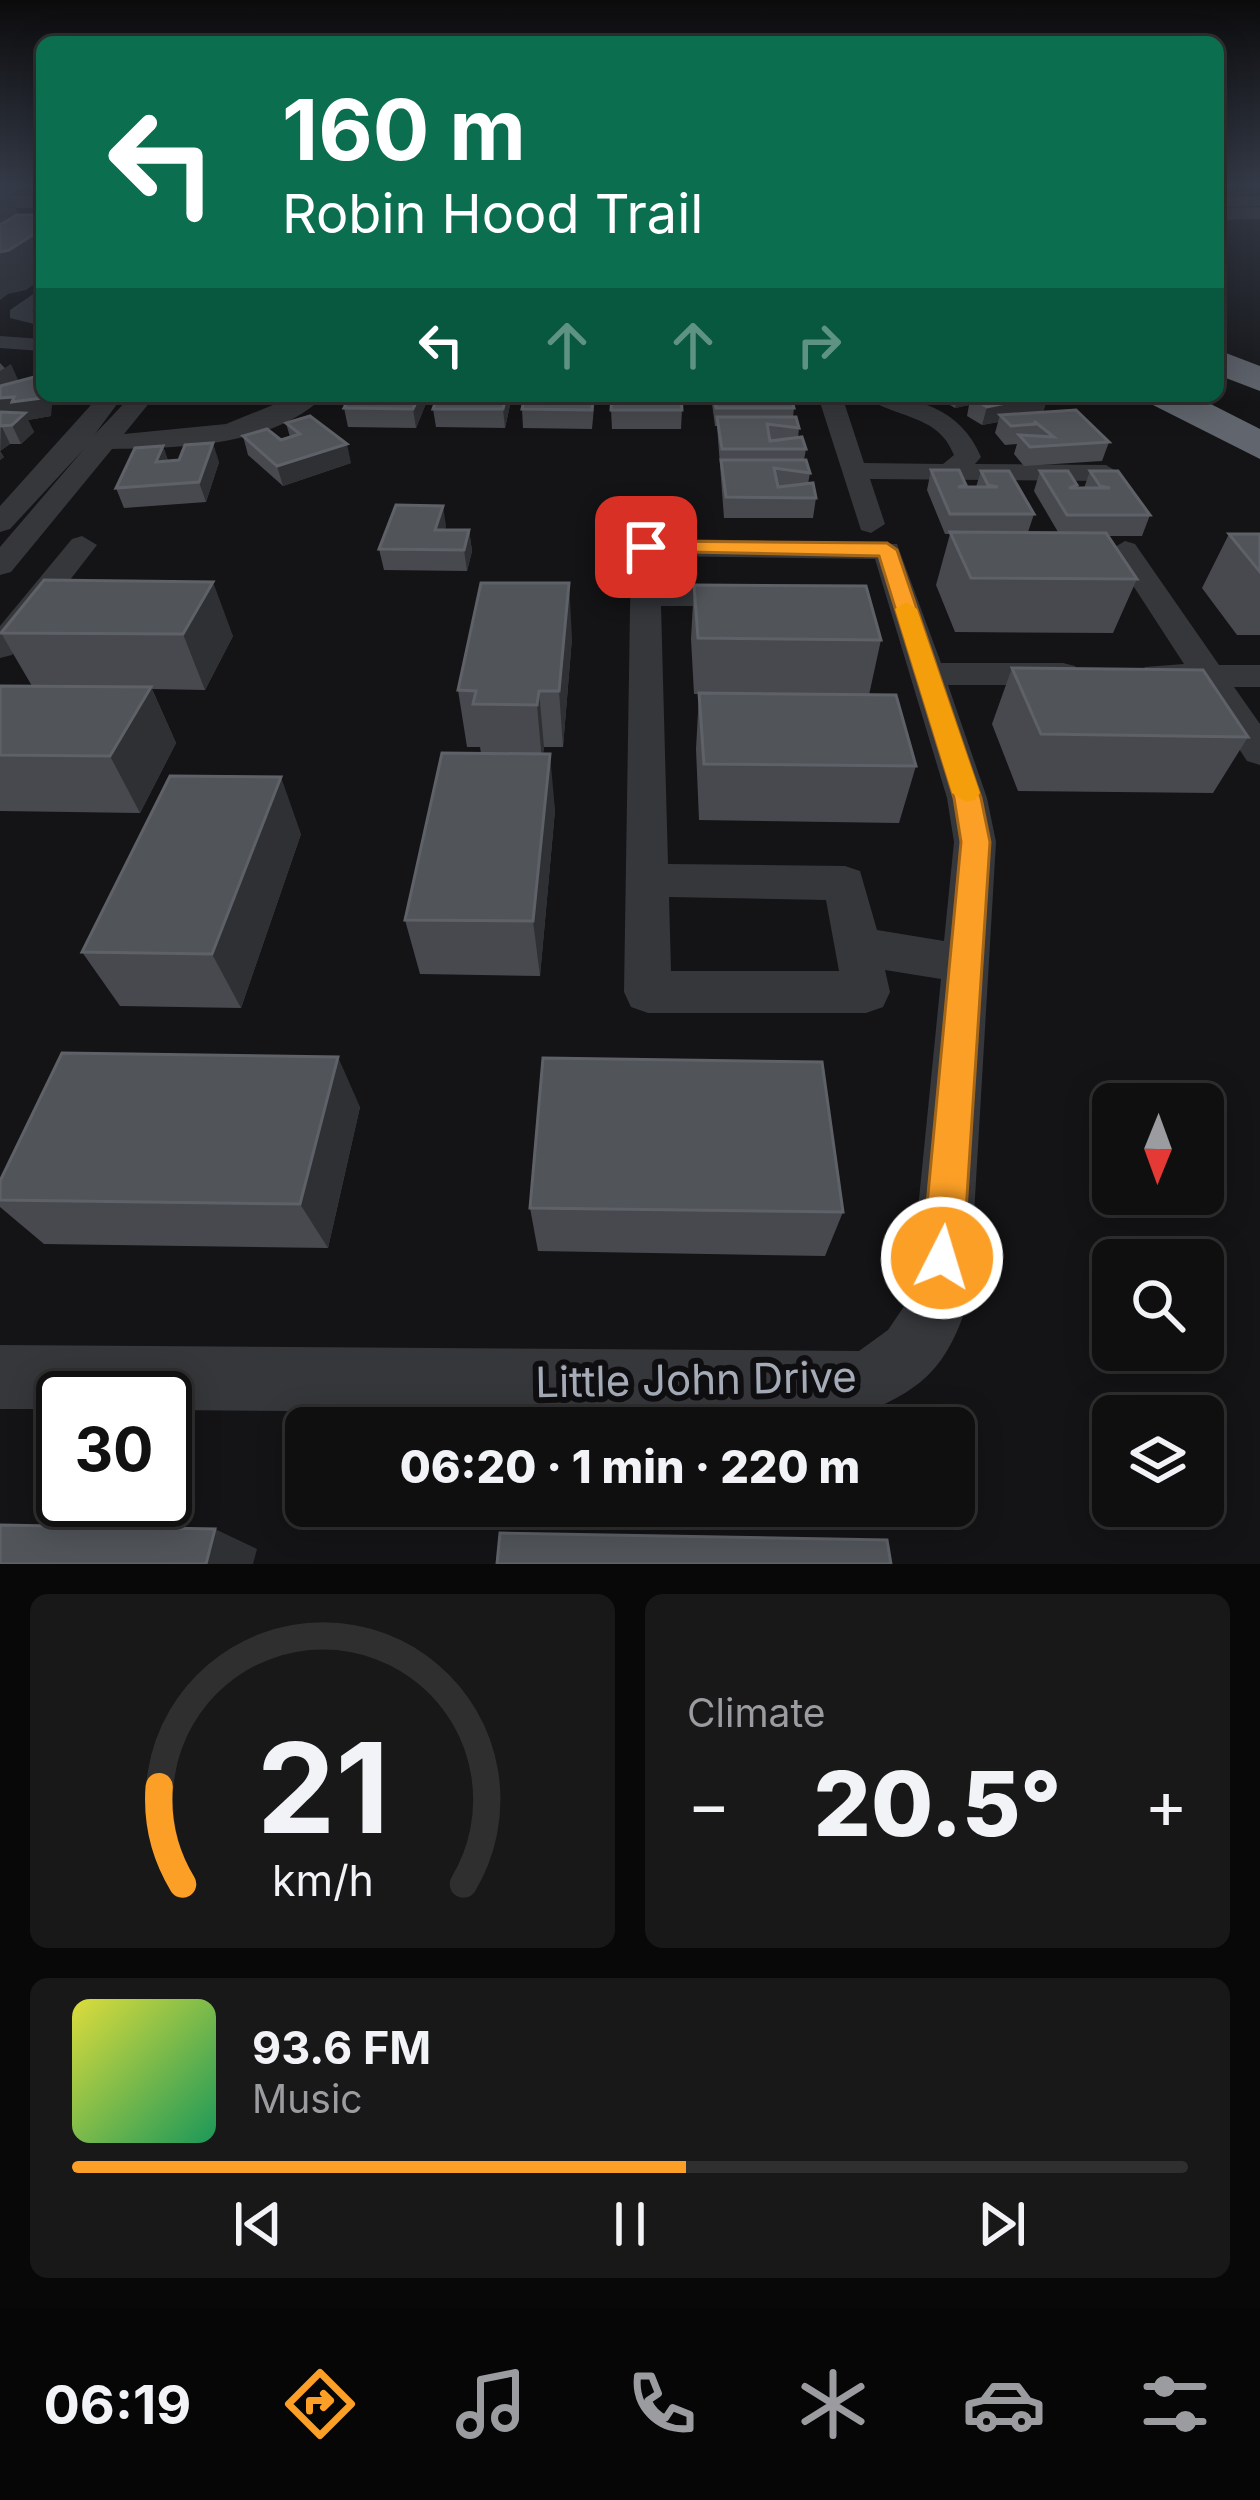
<!DOCTYPE html>
<meta charset="utf-8">
<style>
:root{--surface:#0f0f10;--page:#181819;--text:#f1f3f6;--muted:#9b9c9f;--line:#2f2f30;--accent:#fc9f26}
body{margin:0;font-family:Inter,sans-serif;background:var(--page);color:var(--text);height:100vh;display:flex;flex-direction:column;font-size:45px;white-space:nowrap}
*{box-sizing:border-box;margin:0}
p{font-size:39px;color:var(--muted)}
.icon{flex:none;width:66px;height:66px;fill:none;stroke:currentColor;stroke-width:2;stroke-linecap:round;stroke-linejoin:round}
.map{position:relative;height:1564px;overflow:hidden}
.drawer{display:flex;flex-direction:column;gap:30px;padding:30px;background:#080809;flex:1}
.drawer>*{flex:none}
.banner{position:absolute;left:36px;top:36px;width:1188px;height:366px;border-radius:18px;box-shadow:0 6px 30px #0003,0 0 0 3px var(--line);background:#0b6e4f;color:#fff;overflow:hidden}
.needle{width:78px;rotate:181deg}
.fabs{position:absolute;left:1092px;top:1083px;display:grid;gap:24px}
.fabs a{display:grid;place-items:center;width:132px;height:132px;border-radius:18px;background:var(--surface);box-shadow:0 6px 30px #0003,0 0 0 3px var(--line);font-size:60px}
.speed{position:absolute;left:36px;top:1371px;display:flex;gap:24px;font-size:60px;font-weight:700;text-align:center}
.speed>*{display:grid;place-content:center;width:156px;height:156px;border-radius:50%;background:var(--surface);box-shadow:0 6px 30px #0003,0 0 0 3px var(--line);line-height:1}
.speed .limit{border:6px solid #111;border-radius:18px;background:#fff;color:#111}
.pin{position:absolute;display:grid;place-items:center;width:102px;height:102px;color:#fff;margin:-51px;border-radius:24px;box-shadow:0 6px 18px #0006}
.me{position:absolute;width:132px;margin:-66px;rotate:5deg;stroke-linejoin:round;filter:drop-shadow(0 0 9px #0008)}
.turn{display:flex;align-items:center;gap:42px;height:252px;padding:0 48px;font-size:54px}
.turn .icon{width:156px;height:156px;stroke-width:2.5}
.turn b{display:block;font-size:84px;line-height:102px}
.lanes{display:flex;align-items:center;height:114px;padding:0 48px;background:#0003;justify-content:center;gap:60px;direction:ltr}
.lanes .off{opacity:.35}
.big{font-size:90px;font-weight:800;line-height:1.1}
.drawer .card{flex:1;display:flex;flex-direction:column;justify-content:center;gap:18px;min-width:0;padding:0 42px;border-radius:18px;background:var(--page)}
.drawer .dial{align-items:center;gap:0}
.dial svg{height:312px;overflow:visible;fill:none;stroke:var(--line);stroke-width:7;stroke-linecap:round;text-anchor:middle}
.dial text{fill:var(--text);stroke:none}
.song{display:flex;align-items:center;gap:36px}
.cover{width:144px;height:144px;border-radius:18px;background:linear-gradient(135deg,hsl(60 70% 55%),hsl(150 70% 35%))}
.played{height:12px;border-radius:6px;background:linear-gradient(90deg,var(--accent) 55%,var(--line) 55%)}
.keys{display:flex;justify-content:space-around;direction:ltr}
.heat{display:flex;justify-content:space-between;align-items:center;font-size:66px;direction:ltr}
.drawer .tiles{flex:1;display:grid;gap:30px;grid-template-columns:1fr 1fr}
.card:last-child{grid-column:span 2}
.trip{position:absolute;left:285px;top:1407px;width:690px;height:120px;border-radius:18px;background:var(--surface);box-shadow:0 6px 30px #0003,0 0 0 3px var(--line);font-weight:800;line-height:120px;text-align:center}
.tabs{display:flex;height:192px;justify-content:space-around;align-items:center;background:#060606;color:var(--muted)}
.tabs .icon{width:84px;height:84px}
.tabs .on{color:var(--accent)}
.tabs b{font-size:54px;color:var(--text)}
.map>svg:first-child{display:block}
</style>
<div class="map">
<svg width="1260" height="1564" viewBox="0 0 1260 1564">
<rect width="100%" height="100%" fill="#141416"/>
<g fill="none" stroke-linecap="round" stroke-linejoin="round">
<g fill="#35373b" fill-rule="evenodd">
<polygon points="11,185 28,185 0,200 0,190"/>
<polygon points="1260,196 1260,206 1218,207 1218,197"/>
<polygon points="42,288 42,303 32,312 42,314 42,326 10,318 10,310"/>
<polygon points="0,336 42,339 42,351 0,348"/>
<path d="M99,396h24l-28,38 36,-38h24l-31,38 102,-10 69,-28h29c-50,51 -147,52 -212,53l-101,123 -11,3v-28l84,-98 -74,80 -10,3v-26z"/>
<path d="M818,396h24l22,67 79,1 11,-9c-16,-42 -60,-36 -89,-59 50,0 95,11 116,61l-6,7 131,1 13,8 -13,8 -236,-2 15,45 -14,9 -10,-3z"/>
<polygon points="82,536 97,545 12,655 0,658 0,626 72,539"/>
<path d="M646,538l251,6 44,119h122l12,3 5,8 -5,8 -12,3h-115l39,113 9,44 -27,457c-22,68 -44,90 -110,116l-694,-5v-12h-102v11h-63v-64l859,6 29,-21 21,-31 32,-320 -56,-9 5,22 -7,15 -17,6h-218l-17,-6 -7,-15 7,-445zM661,556l214,3 72,239 7,44 -10,99 -67,-11 -17,-59 -15,-5 -177,-2 -7,-258h86l16,-9 -16,-9 -86,-1zM669,897l157,3 13,71h-168z"/>
<polygon points="1125,541 1135,544 1219,665 1260,665 1260,687 1234,687 1260,724 1260,765 1247,761 1198,686 1145,683 1140,675 1145,667 1184,664 1110,550"/>
</g>
<g fill="#35373b" fill-rule="evenodd">
<rect x="0" y="196" width="42" height="12"/>
<polygon points="1260,207 1260,219 1218,220 1218,208"/>
</g>
<g fill="#61656d" fill-rule="evenodd">
<polygon points="1218,350 1260,366 1260,391 1218,375"/>
<polygon points="1145,396 1195,396 1260,429 1260,459 1151,404"/>
</g>
</g>
<g fill="#47494e">
<polygon points="0,363 51,416 28,420 34,432 21,444 10,444 0,451 4,457 0,460"/>
<polygon points="350,396 429,396 416,428 348,427 344,408"/>
<polygon points="512,396 505,428 436,427 433,409"/>
<polygon points="525,396 595,396 592,429 523,428 522,409"/>
<polygon points="711,396 788,396 794,408 793,417 799,428 798,438 806,449 804,460 810,473 808,484 816,498 813,518 724,518 717,426 715,426"/>
<polygon points="941,396 1048,396 1043,412 1109,442 1102,461 1024,466 1014,454 1017,444 1005,445 995,433 998,422 982,425 967,416 969,405 955,408 940,399"/>
<polygon points="611,410 682,410 681,429 612,429"/>
<polygon points="286,423 351,463 283,486 248,455 243,436 281,440 290,437"/>
<polygon points="163,446 168,461 219,462 206,502 124,508 116,488"/>
<polygon points="931,470 965,487 976,487 981,471 1034,514 1028,532 1058,532 1034,491 1040,471 1077,485 1076,488 1084,488 1090,471 1150,515 1142,536 1108,536 1137,579 1113,633 955,632 936,585 950,534 945,534 927,490"/>
<polygon points="446,526 444,530 469,530 472,551 467,571 384,570 379,549"/>
<polygon points="1229,534 1260,534 1260,635 1237,635 1202,588"/>
<polygon points="44,580 233,636 205,690 152,689 176,743 140,813 0,811 0,686 32,686 1,633"/>
<polygon points="694,585 881,640 869,695 916,766 899,823 699,820 696,749 699,694 694,694 691,639"/>
<polygon points="572,638 563,747 544,747 543,753 555,810 540,976 420,974 405,920 481,753 480,747 467,747 458,690"/>
<polygon points="1012,668 1248,737 1213,793 1018,791 992,724"/>
<polygon points="301,834 241,1008 120,1006 82,952"/>
<polygon points="360,1107 328,1248 44,1244 0,1207 0,1181"/>
<polygon points="530,1208 843,1212 825,1256 538,1251"/>
</g>
<g fill="#2e3033">
<polygon points="7,185 21,221 0,241 0,189"/>
<polygon points="42,229 42,279 26,290 8,294 0,300 0,252"/>
<polygon points="11,364 19,382 0,394 0,371"/>
<polygon points="53,396 51,416 28,420 34,432 21,444 12,425 0,418 0,398"/>
<polygon points="419,396 429,396 416,428 413,409"/>
<polygon points="506,396 512,396 505,428 503,409"/>
<polygon points="958,396 977,396 976,400 971,397 969,405 955,408"/>
<polygon points="1040,396 1048,396 1043,413 1000,415 998,422 982,425 987,407"/>
<polygon points="1,425 10,444 0,451 4,457 0,460"/>
<polygon points="213,443 219,462 206,502 199,482"/>
<polygon points="347,444 351,463 283,486 277,466"/>
<polygon points="163,446 170,466 156,462"/>
<polygon points="443,506 446,526 438,551 435,530"/>
<polygon points="469,530 472,551 467,571 464,550"/>
<polygon points="213,582 233,636 205,690 183,634"/>
<polygon points="569,583 572,638 563,747 559,691"/>
<polygon points="151,687 176,743 140,813 110,756"/>
<polygon points="539,691 544,747 542,761 537,705"/>
<polygon points="550,754 555,810 540,976 533,921"/>
<polygon points="281,777 301,834 241,1008 212,954"/>
<polygon points="338,1057 360,1107 328,1248 300,1204"/>
<polygon points="215,1529 257,1549 253,1564 206,1564"/>
</g>
<g fill="#515459" stroke="#5e6268" stroke-width="3">
<polygon points="17,215 42,215 42,229 9,250 0,252 0,225"/>
<polygon points="42,375 43,398 12,402 14,397 0,398 0,386"/>
<polygon points="350,396 419,396 413,409 344,408"/>
<polygon points="438,396 506,396 503,409 433,409"/>
<polygon points="525,396 593,396 592,410 522,409"/>
<polygon points="612,396 681,396 682,410 611,410"/>
<polygon points="715,396 760,396 761,400 791,397 794,408 716,408"/>
<polygon points="993,396 1040,396 987,407 971,397"/>
<polygon points="1076,410 1109,442 1030,447 1019,435 1054,437 1034,421 1037,424 1011,426 1000,415"/>
<polygon points="0,412 25,413 12,425 0,426"/>
<polygon points="310,416 347,444 277,466 243,436 267,429 281,440 300,434 286,423"/>
<polygon points="717,417 796,417 799,428 767,424 770,441 802,437 806,449 722,449"/>
<polygon points="213,443 199,482 116,488 135,448 163,446 156,462 179,460 185,445"/>
<polygon points="721,460 806,460 810,473 774,468 778,487 813,483 816,498 726,497"/>
<polygon points="931,470 959,470 966,485 958,487 998,487 988,485 981,471 1009,471 1034,514 950,514"/>
<polygon points="1040,471 1068,471 1077,485 1069,488 1110,488 1100,486 1090,471 1118,471 1150,515 1067,515"/>
<polygon points="396,505 443,506 435,530 469,530 464,550 379,549"/>
<polygon points="950,532 1106,533 1137,579 971,578"/>
<polygon points="1229,534 1260,534 1260,572"/>
<polygon points="44,580 213,582 183,634 1,633"/>
<polygon points="481,583 569,583 559,691 539,691 537,705 473,704 476,691 458,690"/>
<polygon points="694,585 866,586 881,640 698,638"/>
<polygon points="1012,668 1203,670 1248,737 1041,734"/>
<polygon points="0,686 151,687 110,756 0,755"/>
<polygon points="699,693 896,695 916,766 704,764"/>
<polygon points="442,753 550,754 533,921 405,920"/>
<polygon points="170,776 281,777 212,954 82,952"/>
<polygon points="62,1053 338,1057 300,1204 0,1200 0,1181"/>
<polygon points="543,1058 822,1062 843,1212 530,1208"/>
<polygon points="0,1525 215,1529 206,1564 0,1564"/>
<polygon points="500,1533 887,1540 891,1564 497,1564"/>
</g>
<linearGradient id="sky" x2="0" y2="1"><stop stop-color="#0b0b0c"/><stop offset="0.46" stop-color="#343a47"/><stop offset="1" stop-color="#343a47" stop-opacity="0"/></linearGradient>
<rect width="1260" height="404" fill="url(#sky)"/>
<polygon fill="#fc9f26" stroke="#a46719" stroke-width="3" points="646,541 887,543 897,550 981,798 990,842 963,1258 957,1272 942,1278 928,1272 922,1258 961,842 954,798 879,556 638,551 638,543"/>
<polygon fill="#f59e0b" points="906,602 917,609 980,793 975,800 966,802 952,793 895,609"/>
<g text-anchor="middle" dominant-baseline="central" stroke-width="12" stroke-linejoin="round" paint-order="stroke">
<g font-size="42" fill="#a5acb7" stroke="#0f0f11">
<text transform="translate(696 1379) rotate(-1)">Little John Drive</text>
</g>
</g>
</svg>
<div class="fabs">
<a><svg class="needle" viewBox="-14 -14 28 28"><path d="M0-13l5 13h-10z" fill="#e53935"/><path d="M0 13l5-13h-10z" fill="#9b9c9f"/></svg></a>
<a><svg class="icon" aria-label="search" viewBox="0 0 24 24"><circle cx="10" cy="10" r="6"/><path d="M15 15l6 6"/></svg></a>
<a><svg class="icon" aria-label="layers" viewBox="0 0 24 24"><path d="M12 4l9 5-9 5-9-5zM3 14l9 5 9-5"/></svg></a>
</div>
<div class="speed"><div class="limit">30</div></div>
<div class="pin" style="left:646px;top:547px;background:#d93025"><svg class="icon" aria-label="arrive" viewBox="0 0 24 24"><path d="M6 21V4h12l-3 4 3 4H6"/></svg></div>
<svg class="me" style="left:942px;top:1258px" viewBox="-20 -20 40 40"><circle r="17" fill="#fc9f26" stroke="#fff" stroke-width="3"/><path d="M0-11L8 9 0 5-8 9z" fill="#fff"/></svg>
<div class="trip">06:20 · 1 min · 220 m</div>
<div class="banner">
<div class="turn"><svg class="icon" aria-label="left" viewBox="0 0 24 24"><path d="M17 20v-9H6M10 6l-5 5 5 5"/></svg><div><b>160 m</b>Robin Hood Trail</div></div>
<div class="lanes"><svg class="icon" aria-label="left" viewBox="0 0 24 24"><path d="M17 20v-9H6M10 6l-5 5 5 5"/></svg><svg class="icon off" aria-label="ahead" viewBox="0 0 24 24"><path d="M12 20V5M6 11l6-6 6 6"/></svg><svg class="icon off" aria-label="ahead" viewBox="0 0 24 24"><path d="M12 20V5M6 11l6-6 6 6"/></svg><svg class="icon off" aria-label="right" viewBox="0 0 24 24"><path d="M7 20v-9h11M14 6l5 5-5 5"/></svg></div>
</div>
</div>
<section class="drawer">
<div class="tiles">
<div class="card dial"><svg viewBox="0 0 100 80">
<path d="M14 69A42 42 0 1 1 86 69"/>
<path d="M14 69A42 42 0 0 1 8 44" stroke="#fc9f26"/>
<text x="50" y="56" font-size="32" font-weight="700">21</text>
<text x="50" y="72" font-size="11">km/h</text>
</svg></div>
<div class="card"><p>Climate</p>
<div class="heat"><a>−</a><b class="big">20.5°</b><a>+</a></div>
</div>
<div class="card">
<div class="song"><i class="cover"></i><div><b>93.6 FM</b><p>Music</p></div></div>
<div class="played"></div>
<div class="keys"><svg class="icon" aria-label="previous" viewBox="0 0 24 24"><path d="M18 5L8 12l10 7zM5 5v14"/></svg><svg class="icon" aria-label="pause" viewBox="0 0 24 24"><path d="M8 5v14M16 5v14"/></svg><svg class="icon" aria-label="next" viewBox="0 0 24 24"><path d="M6 5l10 7-10 7zM19 5v14"/></svg></div>
</div>
</div>
</section>
<nav class="tabs">
<b>06:19</b>
<svg class="icon on" aria-label="directions" viewBox="0 0 24 24"><path d="M12 3l9 9-9 9-9-9zM9 14v-3h6M13 9l2 2-2 2"/></svg>
<svg class="icon" aria-label="music" viewBox="0 0 24 24"><path d="M9 18V5l10-2v13"/><circle cx="6" cy="18" r="3"/><circle cx="16" cy="16" r="3"/></svg>
<svg class="icon" aria-label="phone" viewBox="0 0 24 24"><path d="M5 4h4l2 5-3 2q2 4 5 5l2-3 5 2v4C11 20 4 13 5 4z"/></svg>
<svg class="icon" aria-label="climate" viewBox="0 0 24 24"><path d="M12 3v18M4 7l16 10M4 17L20 7"/></svg>
<svg class="icon" aria-label="car" viewBox="0 0 24 24"><path d="M5 17H2v-5l4-1 3-4h7l3 4 3 1v5h-3M9 17h6M6 11h13"/><circle cx="7" cy="17" r="2"/><circle cx="17" cy="17" r="2"/></svg>
<svg class="icon" aria-label="filters" viewBox="0 0 24 24"><path d="M4 7h16M4 17h16"/><circle cx="9" cy="7" r="2"/><circle cx="15" cy="17" r="2"/></svg>
</nav>
